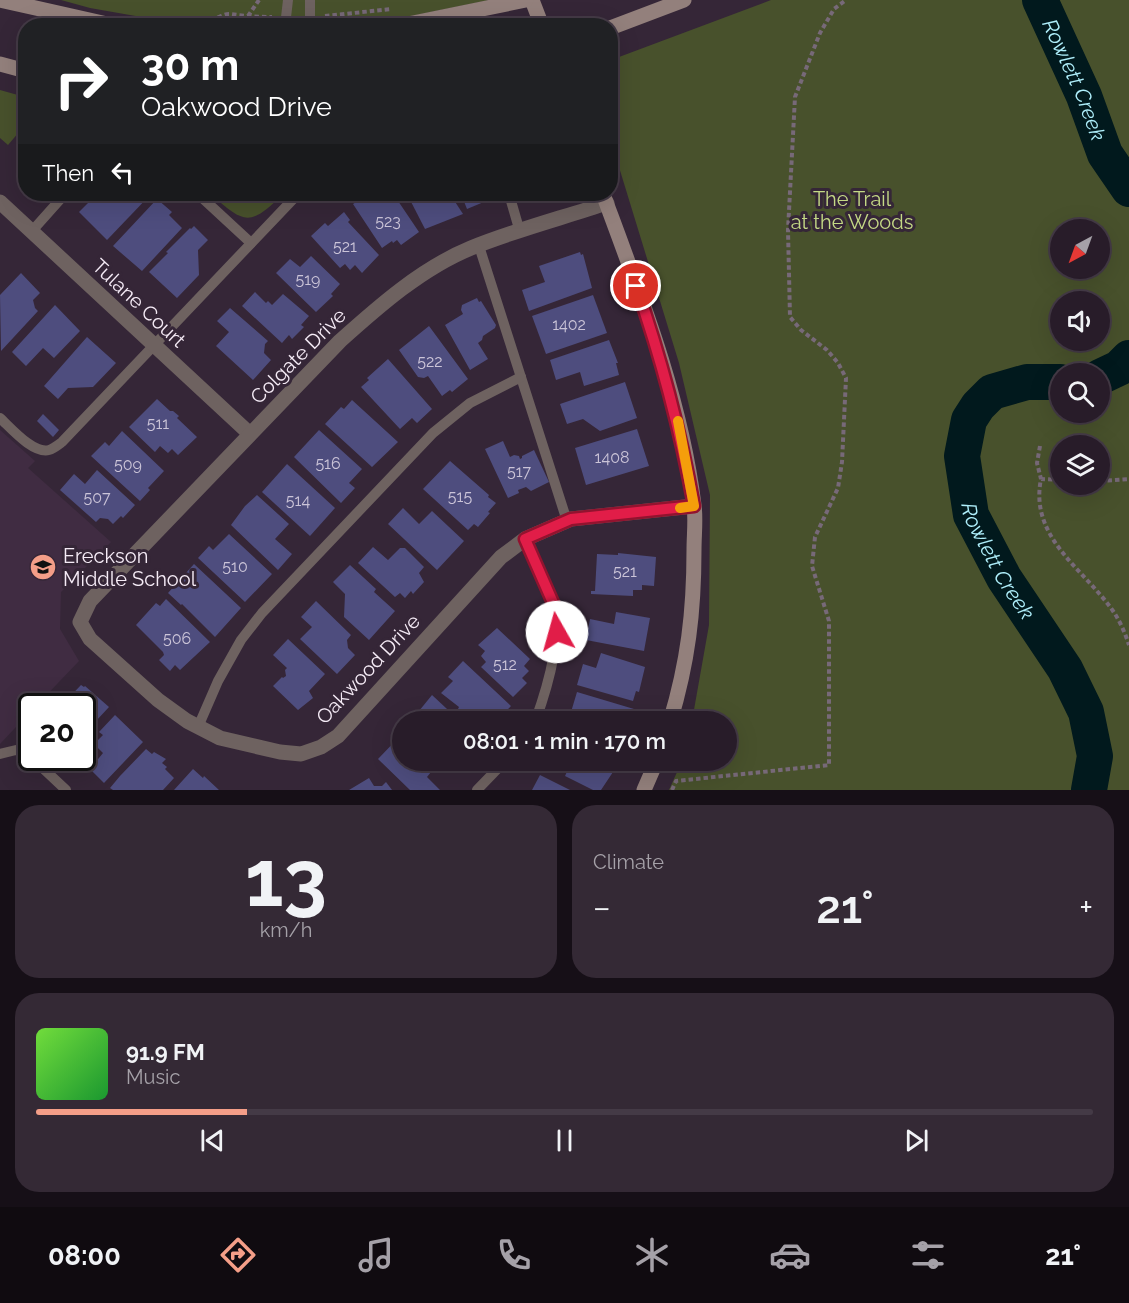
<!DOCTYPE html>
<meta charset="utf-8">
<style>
:root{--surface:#281c29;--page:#342935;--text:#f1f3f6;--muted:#a5a1a8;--line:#443a46;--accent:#f49e88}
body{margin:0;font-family:Raleway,sans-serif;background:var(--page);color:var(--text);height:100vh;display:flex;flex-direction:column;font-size:22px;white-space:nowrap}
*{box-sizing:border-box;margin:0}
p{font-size:20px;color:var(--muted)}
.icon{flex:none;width:33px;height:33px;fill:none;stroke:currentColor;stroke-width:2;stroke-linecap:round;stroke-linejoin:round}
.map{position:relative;height:790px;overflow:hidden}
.details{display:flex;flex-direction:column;gap:15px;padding:15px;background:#160f17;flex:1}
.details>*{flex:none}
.guide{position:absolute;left:18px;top:18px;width:600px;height:183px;border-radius:24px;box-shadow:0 6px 24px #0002,0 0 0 2px var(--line);background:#202124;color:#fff;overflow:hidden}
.needle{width:39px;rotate:221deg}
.buttons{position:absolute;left:1050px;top:219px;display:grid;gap:12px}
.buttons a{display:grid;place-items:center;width:60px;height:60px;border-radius:50%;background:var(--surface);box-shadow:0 6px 24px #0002,0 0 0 2px var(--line);font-size:30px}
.speed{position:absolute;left:18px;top:693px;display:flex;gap:12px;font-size:30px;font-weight:700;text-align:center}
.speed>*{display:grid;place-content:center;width:78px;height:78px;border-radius:50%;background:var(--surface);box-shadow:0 6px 24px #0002,0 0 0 2px var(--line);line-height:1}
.speed .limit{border:3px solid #111;border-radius:9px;background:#fff;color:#111}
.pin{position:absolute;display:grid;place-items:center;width:51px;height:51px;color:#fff;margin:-26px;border:3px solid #fff;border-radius:50%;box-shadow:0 2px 6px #0007}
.me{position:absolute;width:66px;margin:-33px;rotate:353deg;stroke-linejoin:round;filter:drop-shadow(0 0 4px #0008)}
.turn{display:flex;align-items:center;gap:21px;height:126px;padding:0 24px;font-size:27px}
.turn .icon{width:78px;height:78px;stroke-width:2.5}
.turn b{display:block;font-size:42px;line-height:51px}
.then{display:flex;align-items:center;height:57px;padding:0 24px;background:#0003;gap:12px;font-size:22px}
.big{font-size:45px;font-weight:600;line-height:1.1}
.details .tile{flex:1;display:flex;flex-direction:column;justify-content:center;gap:9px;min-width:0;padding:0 21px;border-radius:24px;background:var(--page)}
.details .dial{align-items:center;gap:0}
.dial b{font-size:78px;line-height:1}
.song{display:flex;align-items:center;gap:18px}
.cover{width:72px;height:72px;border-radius:9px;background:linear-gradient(135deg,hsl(100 70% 55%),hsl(130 70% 35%))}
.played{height:6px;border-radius:3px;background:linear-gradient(90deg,var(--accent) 20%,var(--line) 20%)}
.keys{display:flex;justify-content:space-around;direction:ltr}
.heat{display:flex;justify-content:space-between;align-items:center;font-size:33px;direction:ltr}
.details .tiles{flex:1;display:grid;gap:15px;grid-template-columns:1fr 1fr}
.tile:last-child{grid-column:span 2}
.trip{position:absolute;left:392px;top:711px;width:345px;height:60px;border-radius:30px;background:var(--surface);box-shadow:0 6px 24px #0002,0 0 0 2px var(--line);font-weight:600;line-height:60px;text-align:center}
.tabs{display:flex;height:96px;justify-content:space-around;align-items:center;background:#100b10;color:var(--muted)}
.tabs .icon{width:42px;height:42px}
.tabs .active{color:var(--accent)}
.tabs b{font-size:27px;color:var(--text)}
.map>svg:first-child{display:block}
</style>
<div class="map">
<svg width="1129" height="790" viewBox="0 0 1129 790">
<rect width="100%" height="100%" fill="#352637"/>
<polygon fill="#402c42" points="0,430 35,461 28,468 111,542 61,592 60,629 79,661 36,706 32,706 31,711 0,744"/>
<g fill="#48512c" fill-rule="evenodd">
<polygon points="61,0 490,0 377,23 339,26 214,25 164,21 90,8"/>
<path d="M771,0h358v790h-460l13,-29 44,-1v-38l-34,-1 17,-96 1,-130 -31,-132 -68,-222v-81zM1060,230h40v38h-40zM1060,302h40v38h-40zM1060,374h40v38h-40zM1060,446h40v38h-40z"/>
<polygon points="0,90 25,97 25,125 8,145 0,138"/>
<path d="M211,194h72c-33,33 -39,30 -72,0z"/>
</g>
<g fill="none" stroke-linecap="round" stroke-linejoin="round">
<g stroke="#01191d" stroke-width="36">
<path id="s1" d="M1040,0l44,96 21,58 24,35"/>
<polyline points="1100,377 1119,368 1129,358"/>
<path id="s2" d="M1060,382h-33l-35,10 -14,14 -9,14 -7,36 9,59 33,63 61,91 21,43 9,44 -6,34"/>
</g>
</g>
<g fill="#4e4d7e">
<polygon points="97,194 151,194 107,240 79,212"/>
<polygon points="369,194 394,195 419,232 401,245 397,240 393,243 392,241 382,248 353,204"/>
<polygon points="407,194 450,194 463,214 425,229"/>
<polygon points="461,194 503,194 467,209"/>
<polygon points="157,199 172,212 169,215 182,228 142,271 113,246"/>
<polygon points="344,212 350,220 348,222 379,255 362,273 355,265 350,270 345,264 340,268 311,236 325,223 328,226"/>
<polygon points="194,226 208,240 198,250 199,275 177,298 149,272 168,253 166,252 190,228 191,229"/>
<polygon points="580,252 581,255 583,254 592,288 529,311 522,290 545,282 539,266"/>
<polygon points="311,256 340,284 331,294 333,296 316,312 276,273 290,259 300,267"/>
<polygon points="21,273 40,293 33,300 35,308 38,311 1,351 0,295"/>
<polygon points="255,292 266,303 268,301 272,305 283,294 309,316 301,325 304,327 292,339 289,335 282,343 242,306"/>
<polygon points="593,295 607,333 546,354 532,316"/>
<polygon points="477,298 479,302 481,301 496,325 495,328 483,336 482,340 478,343 488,359 470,370 445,325 463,314 461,310 462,305"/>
<polygon points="55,305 80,331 54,358 43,348 26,366 12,352"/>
<polygon points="230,308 268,341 265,344 264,353 271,360 253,380 216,346 229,332 217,321"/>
<polygon points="429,326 468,379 452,392 450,390 442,396 428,376 424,378 418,377 399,350"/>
<polygon points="87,337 116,363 93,387 68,388 58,399 44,386"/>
<polygon points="609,340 618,363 616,363 619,375 584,386 580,372 556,380 550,360"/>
<polygon points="388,359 432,409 417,423 412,418 400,429 361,387 369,380 367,378"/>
<polygon points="625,382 637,418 600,431 583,419 567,424 560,404"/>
<polygon points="157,399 170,411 173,411 179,416 177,418 197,437 178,455 172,449 168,453 160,446 155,452 129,427"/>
<polygon points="352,400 398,442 372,467 325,424 341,407 344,409"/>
<polygon points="43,414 59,430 53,437 37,421"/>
<polygon points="637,429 649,466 586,485 575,448"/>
<polygon points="319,430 362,469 349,483 355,488 341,503 294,457"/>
<polygon points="122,431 164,471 148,488 150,490 140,501 91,456 105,442 109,446"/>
<polygon points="503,441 510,457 514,455 519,456 520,459 522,458 522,456 534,450 549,482 531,491 526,487 518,490 519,493 508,498 485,449"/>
<polygon points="450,461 489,495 488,497 496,503 488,512 490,513 478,527 474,524 468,530 423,489"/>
<polygon points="287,464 335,508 310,536 262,492"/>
<polygon points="97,470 135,505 123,518 121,516 113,524 108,519 100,518 96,522 60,490 74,474 85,484"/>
<polygon points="257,495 289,524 275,539 292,554 278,570 231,525 245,506"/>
<polygon points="403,508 419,524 432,511 464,541 437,570 388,524"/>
<polygon points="229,534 272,574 245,602 198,558 209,546 213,550"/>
<polygon points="373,547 388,560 400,548 405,548 424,567 419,573 424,582 413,594 411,591 405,598 400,593 395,597 358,563"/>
<polygon points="618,553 656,557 654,586 642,585 642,590 633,590 633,596 591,594 591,591 595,591 597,554 618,555"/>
<polygon points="194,564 241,608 215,637 182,604 181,605 168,593"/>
<polygon points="350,565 376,589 374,592 395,611 369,640 344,617 345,594 333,582"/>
<polygon points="166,599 210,642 180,670 175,665 170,671 159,660 164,655 163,652 136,625 156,603 160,606"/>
<polygon points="316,601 351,635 347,640 348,648 355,655 337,674 300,639 312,627 301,617"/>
<polygon points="616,612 650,618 644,651 586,640 590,619 614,624"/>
<polygon points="497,628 530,659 524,666 529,671 522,678 527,683 513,697 481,667 486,662 481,656 485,651 478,645"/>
<polygon points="288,639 325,674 309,691 313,698 298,710 273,686 282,677 283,678 286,676 285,670 287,668 273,655"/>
<polygon points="601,653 645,667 639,692 636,691 633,701 577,685 583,664 596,668"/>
<polygon points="463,661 511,706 496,722 471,722 458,709 459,707 441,693 453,681 448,677"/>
<polygon points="81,685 84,687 85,686 109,707 82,736 82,706 61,706"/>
<polygon points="577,692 634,709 630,722 594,722 590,718 571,712"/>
<polygon points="432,695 461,722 410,722"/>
<polygon points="115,715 143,742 104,783 90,769 103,753 94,744 103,735 99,732"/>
<polygon points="402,734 402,760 422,760 421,762 431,772 427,777 440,790 410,790 378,759"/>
<polygon points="146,749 152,754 154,752 166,759 162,763 167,767 165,769 174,778 163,790 113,790 110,788 120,776"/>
<polygon points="567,760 614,760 609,770 613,772 601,790 593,790 565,776 571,763"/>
<polygon points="193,769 203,778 204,776 219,790 174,790"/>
<polygon points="540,775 570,790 532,790"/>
<polygon points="369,778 374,786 382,786 386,782 392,790 349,790"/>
</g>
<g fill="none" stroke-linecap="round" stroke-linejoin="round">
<g stroke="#776978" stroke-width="4" stroke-dasharray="4.5 3" stroke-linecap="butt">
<polyline points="248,16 259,0"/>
<polyline points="325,16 392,9"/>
<path d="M130,18c23,4 52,11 75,6 8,-2 16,-11 26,-10 13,2 27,3 41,3"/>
<polyline points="1040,446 1037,463 1041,479"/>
<path d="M1060,480l-19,-1c-12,59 43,90 72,132 7,10 12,22 16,34"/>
<polyline points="1100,481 1129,479"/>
<polyline points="672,790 676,781 829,765 829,621 812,566 815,537 838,488 842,462 846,378 838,363 827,350 801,330 790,317 788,230 795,97 820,33 834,9 846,0"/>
</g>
<g stroke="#6e6260" stroke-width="10">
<polyline points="285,26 288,0"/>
<polyline points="310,26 310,0"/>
<polyline points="198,194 251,243"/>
<polyline points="509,194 520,232"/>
<polyline points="32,231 65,194"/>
<polyline points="479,246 567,521"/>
<path d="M0,418c11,10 33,36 49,32 4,-1 9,-5 13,-8l236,-248"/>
<path d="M525,539c9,19 26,49 30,69 6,34 -8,81 -20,114"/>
<polyline points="198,727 218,681 241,640 262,613 433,433 470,403 521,377"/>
<polyline points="0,754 16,750 32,757"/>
<polyline points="32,758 66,790"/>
<polyline points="477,790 506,760"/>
</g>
<g stroke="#6e6260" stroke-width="15">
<polyline points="0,202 250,434"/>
<path d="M607,203c-45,15 -92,27 -136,45 -49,20 -92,58 -131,93l-250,260 -10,21 10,17 68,61 29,21 33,17 60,14 21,2 20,-7 17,-11 163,-179 24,-18 46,-20 123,-13"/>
</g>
<g stroke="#93807c" stroke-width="15">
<polyline points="0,0 116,26"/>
<polyline points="532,0 542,26"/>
<polyline points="398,26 526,0"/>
<polyline points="610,28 684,0"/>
<polyline points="0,64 26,71"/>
<path d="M603,194c37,100 78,204 91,311 2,14 0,30 0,45 0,62 -6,112 -24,172"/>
<polyline points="644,790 657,760"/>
</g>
</g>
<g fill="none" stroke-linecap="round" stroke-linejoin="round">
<defs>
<path id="route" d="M557,632l-3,-27 -29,-66 46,-20 123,-13c-14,-77 -32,-146 -58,-220"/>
</defs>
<use href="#route" stroke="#92132f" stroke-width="15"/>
<use href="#route" stroke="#e11d48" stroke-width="10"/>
<polyline stroke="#f59e0b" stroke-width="10" points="678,421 694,506 680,508"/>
</g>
<defs>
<symbol id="school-disc" viewBox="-11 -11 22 22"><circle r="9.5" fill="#f49e88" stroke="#352637"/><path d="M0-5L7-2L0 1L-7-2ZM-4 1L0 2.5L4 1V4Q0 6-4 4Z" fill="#111"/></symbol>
</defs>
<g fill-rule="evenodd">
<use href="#school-disc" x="28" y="552" width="30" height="30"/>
</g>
<g text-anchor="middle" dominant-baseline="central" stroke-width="6" stroke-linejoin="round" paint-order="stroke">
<g font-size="16" fill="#cbc4d8">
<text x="388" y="221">523</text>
<text x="345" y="246">521</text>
<text x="308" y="279">519</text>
<text x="569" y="324">1402</text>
<text x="430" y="361">522</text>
<text x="158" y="423">511</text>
<text x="612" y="457">1408</text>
<text x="328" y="463">516</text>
<text x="128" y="464">509</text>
<text x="519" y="471">517</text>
<text x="460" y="496">515</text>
<text x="97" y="497">507</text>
<text x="298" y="500">514</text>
<text x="235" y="566">510</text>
<text x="625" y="571">521</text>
<text x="177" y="638">506</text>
<text x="505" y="664">512</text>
</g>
<g font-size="20" fill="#c4d985" stroke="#352637">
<text x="852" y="199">The Trail<tspan x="852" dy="23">at the Woods</tspan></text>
</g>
<g font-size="20" fill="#f5ebf6" stroke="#352637">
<text transform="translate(139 303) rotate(43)">Tulane Court</text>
<text transform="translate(298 356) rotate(-45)">Colgate Drive</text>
<text transform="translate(368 669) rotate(-47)">Oakwood Drive</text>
</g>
<g font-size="20" fill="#f5ebf6" stroke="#352637" text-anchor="start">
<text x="63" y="556">Ereckson<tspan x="63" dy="23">Middle School</tspan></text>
</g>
<g font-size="21" font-style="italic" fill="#aeeefa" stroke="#352637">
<text stroke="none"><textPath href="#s1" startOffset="87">Rowlett Creek</textPath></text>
<text stroke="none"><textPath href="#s2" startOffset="255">Rowlett Creek</textPath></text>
</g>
</g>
</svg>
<div class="buttons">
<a><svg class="needle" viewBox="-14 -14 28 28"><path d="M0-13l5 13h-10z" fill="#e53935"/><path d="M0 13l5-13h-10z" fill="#a5a1a8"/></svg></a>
<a><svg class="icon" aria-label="sound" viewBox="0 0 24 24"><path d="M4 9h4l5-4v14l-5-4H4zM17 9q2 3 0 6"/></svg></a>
<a><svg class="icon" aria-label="search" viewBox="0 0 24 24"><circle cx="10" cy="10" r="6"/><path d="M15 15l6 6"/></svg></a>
<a><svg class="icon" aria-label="layers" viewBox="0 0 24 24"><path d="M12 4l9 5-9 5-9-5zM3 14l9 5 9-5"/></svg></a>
</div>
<div class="speed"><div class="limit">20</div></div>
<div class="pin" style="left:636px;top:286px;background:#d93025"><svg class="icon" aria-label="arrive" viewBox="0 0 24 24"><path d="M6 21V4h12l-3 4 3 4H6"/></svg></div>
<svg class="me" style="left:557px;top:632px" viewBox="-20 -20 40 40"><circle r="19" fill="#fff"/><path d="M0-13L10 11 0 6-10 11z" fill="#e11d48"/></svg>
<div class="trip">08:01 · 1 min · 170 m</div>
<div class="guide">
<div class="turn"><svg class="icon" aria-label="right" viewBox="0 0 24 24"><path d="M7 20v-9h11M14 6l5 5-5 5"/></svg><div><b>30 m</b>Oakwood Drive</div></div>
<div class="then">Then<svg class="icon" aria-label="left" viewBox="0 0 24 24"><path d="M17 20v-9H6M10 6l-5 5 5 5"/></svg></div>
</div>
</div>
<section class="details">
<div class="tiles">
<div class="tile dial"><b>13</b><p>km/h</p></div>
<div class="tile"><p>Climate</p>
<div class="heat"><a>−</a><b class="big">21°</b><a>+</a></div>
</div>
<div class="tile">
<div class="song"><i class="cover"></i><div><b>91.9 FM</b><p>Music</p></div></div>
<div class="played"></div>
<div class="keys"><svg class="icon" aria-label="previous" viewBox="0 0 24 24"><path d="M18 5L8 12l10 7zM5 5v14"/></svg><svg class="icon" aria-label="pause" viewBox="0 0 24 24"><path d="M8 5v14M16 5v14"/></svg><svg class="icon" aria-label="next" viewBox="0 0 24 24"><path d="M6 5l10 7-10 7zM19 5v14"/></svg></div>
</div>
</div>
</section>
<nav class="tabs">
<b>08:00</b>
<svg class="icon active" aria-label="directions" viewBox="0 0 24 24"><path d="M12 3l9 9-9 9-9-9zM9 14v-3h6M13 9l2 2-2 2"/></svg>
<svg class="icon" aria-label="music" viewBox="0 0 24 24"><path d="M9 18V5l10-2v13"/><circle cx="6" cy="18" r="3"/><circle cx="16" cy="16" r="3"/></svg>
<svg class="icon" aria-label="phone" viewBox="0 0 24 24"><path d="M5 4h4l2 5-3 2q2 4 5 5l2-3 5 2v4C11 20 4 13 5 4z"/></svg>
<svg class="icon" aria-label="climate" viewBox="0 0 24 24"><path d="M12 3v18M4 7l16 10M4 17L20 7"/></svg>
<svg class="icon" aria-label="car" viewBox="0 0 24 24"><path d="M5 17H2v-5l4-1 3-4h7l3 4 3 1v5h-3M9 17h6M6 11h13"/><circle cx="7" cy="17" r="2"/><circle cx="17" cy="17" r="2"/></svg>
<svg class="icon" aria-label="filters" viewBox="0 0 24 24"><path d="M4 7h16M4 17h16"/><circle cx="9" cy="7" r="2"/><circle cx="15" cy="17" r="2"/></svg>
<b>21°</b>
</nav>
